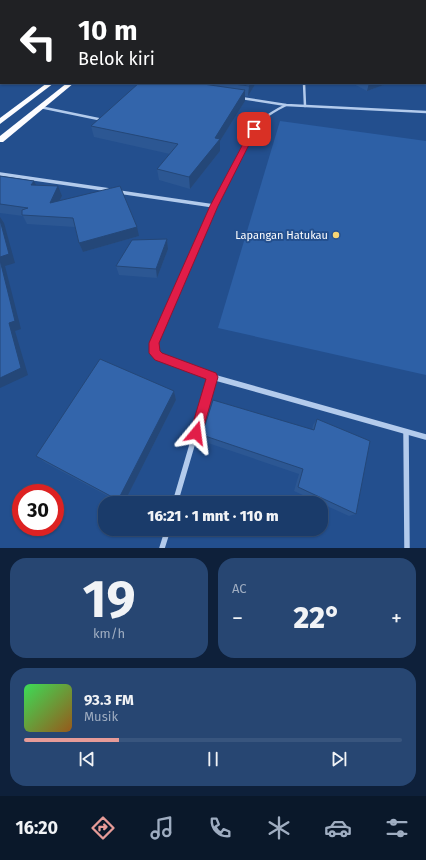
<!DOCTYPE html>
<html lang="id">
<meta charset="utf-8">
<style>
:root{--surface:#1a3b6a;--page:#274672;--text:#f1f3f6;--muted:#9fadc1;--line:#38557e;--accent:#e69b98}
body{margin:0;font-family:"Fira Sans",sans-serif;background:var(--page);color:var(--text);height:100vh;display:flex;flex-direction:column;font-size:15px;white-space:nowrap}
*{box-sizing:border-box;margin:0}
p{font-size:13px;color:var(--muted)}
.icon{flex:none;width:22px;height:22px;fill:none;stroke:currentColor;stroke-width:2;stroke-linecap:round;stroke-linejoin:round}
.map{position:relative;height:548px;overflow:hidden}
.details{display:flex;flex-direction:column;gap:10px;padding:10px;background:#0e203a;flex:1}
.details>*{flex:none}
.hud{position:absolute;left:0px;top:0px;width:426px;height:84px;box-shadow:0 1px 3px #0004,0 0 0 1px var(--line);background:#202124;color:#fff;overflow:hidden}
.speed{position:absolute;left:12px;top:484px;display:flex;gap:8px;font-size:20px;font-weight:700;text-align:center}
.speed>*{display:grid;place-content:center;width:52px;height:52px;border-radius:50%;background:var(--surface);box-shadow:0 1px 3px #0004,0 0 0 1px var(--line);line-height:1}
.speed .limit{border:6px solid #d22;background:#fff;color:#111}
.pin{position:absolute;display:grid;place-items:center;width:34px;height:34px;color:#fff;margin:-17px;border-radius:8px;box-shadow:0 2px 6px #0006}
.me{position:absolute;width:44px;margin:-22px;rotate:16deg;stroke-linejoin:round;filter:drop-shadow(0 0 3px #0008)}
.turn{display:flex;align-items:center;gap:14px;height:84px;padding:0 12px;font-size:18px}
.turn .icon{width:52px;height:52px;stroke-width:2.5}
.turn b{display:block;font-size:28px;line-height:34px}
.big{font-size:30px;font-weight:800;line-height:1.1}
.details .widget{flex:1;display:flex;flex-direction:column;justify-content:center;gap:6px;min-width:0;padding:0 14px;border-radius:16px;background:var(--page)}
.details .dial{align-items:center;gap:0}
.dial b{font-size:52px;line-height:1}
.song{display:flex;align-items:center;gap:12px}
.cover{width:48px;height:48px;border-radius:6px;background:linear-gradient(135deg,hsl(130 70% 55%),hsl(30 70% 35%))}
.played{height:4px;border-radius:2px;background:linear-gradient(90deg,var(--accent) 25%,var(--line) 25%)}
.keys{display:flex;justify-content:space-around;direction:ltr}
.heat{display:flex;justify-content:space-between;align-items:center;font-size:22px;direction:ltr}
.details .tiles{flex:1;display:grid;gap:10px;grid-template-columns:1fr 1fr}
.widget:last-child{grid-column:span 2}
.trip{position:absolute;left:98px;top:496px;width:230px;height:40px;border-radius:16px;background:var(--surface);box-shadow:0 1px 3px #0004,0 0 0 1px var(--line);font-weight:800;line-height:40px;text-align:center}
.dock{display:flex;height:64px;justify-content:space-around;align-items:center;background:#0a182a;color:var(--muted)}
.dock .icon{width:28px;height:28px}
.dock .on{color:var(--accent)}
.dock b{font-size:18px;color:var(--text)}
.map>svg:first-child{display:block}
</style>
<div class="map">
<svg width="426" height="548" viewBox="0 0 426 548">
<rect width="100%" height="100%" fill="#234f8e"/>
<polygon fill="#2d60a6" points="280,121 426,141 426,375 218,328"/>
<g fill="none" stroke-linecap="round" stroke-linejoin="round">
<g stroke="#b3cbec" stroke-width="2.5">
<polyline points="304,83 305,106"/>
<polyline points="241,98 286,105 426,112"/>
<polyline points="40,107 103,120"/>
<path d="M248,141c10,-20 18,-26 38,-36"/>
</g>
<g stroke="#b3cbec" stroke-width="3.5">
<polyline points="0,174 110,190"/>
<polyline points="119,192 214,206"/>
<polyline points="197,244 214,206 248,140"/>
</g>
<polyline stroke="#b3cbec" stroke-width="4.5" points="198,243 154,343 154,353 159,357 212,377"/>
<g stroke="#b3cbec" stroke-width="5.5">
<polyline points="209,376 426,437"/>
<polyline points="406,432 407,548"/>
<polyline points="175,503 212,377"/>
<polyline points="162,548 168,529"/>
</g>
<g fill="#fcfcff" fill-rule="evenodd">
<polygon points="47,83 54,83 0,124 0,118"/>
<polygon points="67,83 74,83 3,142 0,142 0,136"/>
</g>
</g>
<g fill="#2c5793">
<polygon points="3,0 426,0 426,70 425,70 425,1 1,1"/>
<polygon points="1,1 1,56 0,56 0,2"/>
<polygon points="139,83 256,83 248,96 245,96 245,101 220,141 220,151 190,189 159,180 157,169 170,154 94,137 91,126"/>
<polygon points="352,83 389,83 367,91"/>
<polygon points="0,176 36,185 62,196 60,200 139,236 83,252 79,243 75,227 27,224 23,216 0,213"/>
<polygon points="167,239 168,249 157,278 119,275 116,266"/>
<polygon points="174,391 176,400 124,503 121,503 46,463 36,456"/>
<polygon points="317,419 356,514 349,516 294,491 299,474 202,441 202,435 312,430 313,425"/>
</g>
<g fill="#244778">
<polygon points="133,0 139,0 139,1 132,1"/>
<rect x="425" y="62" width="1" height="8"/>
<polygon points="251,83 256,83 248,96 249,86"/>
<polygon points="369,83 389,83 367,91"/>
<polygon points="245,90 245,101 220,141 220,151 190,189 189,177"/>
<polygon points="34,181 39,191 31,185"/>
<polygon points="58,186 62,196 54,212 50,203"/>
<polygon points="0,217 4,223 15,263 5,266 21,329 15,331 28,375 0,388 0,378 9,323 0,260"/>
<polygon points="137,227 139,236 83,252 79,243"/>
<polygon points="167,239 168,249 157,278 156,269"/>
<polygon points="174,391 176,400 124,503 122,503 118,500"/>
</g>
<g fill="#3365ab" stroke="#244778">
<polygon points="3,0 133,0 132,1 1,1"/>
<polygon points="159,0 426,0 426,62 425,62 425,1 165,1"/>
<polygon points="1,1 1,47 0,47 0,2"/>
<polygon points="139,83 196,83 245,90 215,138 220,139 189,177 157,169 178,144 91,126"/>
<polygon points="226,83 251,83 249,86"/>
<polygon points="0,176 34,181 31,185 58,186 50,203 120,186 137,227 79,243 73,218 22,215 22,210 28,208 0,204"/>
<polygon points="0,220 9,254 0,257"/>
<polygon points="167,239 156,269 116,266 132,240"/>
<polygon points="0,260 15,321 9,323 21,368 0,378"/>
<polygon points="100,359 174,391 118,500 36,456"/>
<polygon points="213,400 314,430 317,419 370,441 356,514 298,487 303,469 202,435"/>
</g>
<polygon fill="#e11d48" stroke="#92132f" points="252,127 257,129 218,206 159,343 160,351 162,353 216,373 218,377 202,433 200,437 196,439 192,437 190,433 206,379 155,360 149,353 149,343 210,206"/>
<circle fill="#f7d575" stroke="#234f8e" stroke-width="1.5" cx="336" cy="235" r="4"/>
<g text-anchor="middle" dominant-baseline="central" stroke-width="4" stroke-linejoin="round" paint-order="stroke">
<g font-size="11" fill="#fff" stroke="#234f8e" text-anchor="end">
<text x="328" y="235">Lapangan Hatukau</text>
</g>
</g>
</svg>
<div class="speed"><div class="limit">30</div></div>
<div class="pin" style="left:254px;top:129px;background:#d93025"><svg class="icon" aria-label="arrive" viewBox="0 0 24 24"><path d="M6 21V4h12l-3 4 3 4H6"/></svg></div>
<svg class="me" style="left:196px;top:433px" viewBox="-20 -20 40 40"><path d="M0-17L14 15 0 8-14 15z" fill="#e11d48" stroke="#fff" stroke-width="4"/></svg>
<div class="trip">16:21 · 1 mnt · 110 m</div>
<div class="hud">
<div class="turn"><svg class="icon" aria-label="left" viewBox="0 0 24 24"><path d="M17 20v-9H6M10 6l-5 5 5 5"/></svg><div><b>10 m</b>Belok kiri</div></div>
</div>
</div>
<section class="details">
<div class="tiles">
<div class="widget dial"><b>19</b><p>km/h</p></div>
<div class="widget"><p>AC</p>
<div class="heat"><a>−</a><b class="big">22°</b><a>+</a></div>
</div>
<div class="widget">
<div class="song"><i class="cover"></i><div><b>93.3 FM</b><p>Musik</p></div></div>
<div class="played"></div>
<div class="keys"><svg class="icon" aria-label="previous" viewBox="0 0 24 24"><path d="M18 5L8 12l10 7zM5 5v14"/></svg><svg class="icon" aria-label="pause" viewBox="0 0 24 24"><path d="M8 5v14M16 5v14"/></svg><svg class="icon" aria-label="next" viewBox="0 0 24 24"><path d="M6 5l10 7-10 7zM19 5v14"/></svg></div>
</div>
</div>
</section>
<nav class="dock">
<b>16:20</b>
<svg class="icon on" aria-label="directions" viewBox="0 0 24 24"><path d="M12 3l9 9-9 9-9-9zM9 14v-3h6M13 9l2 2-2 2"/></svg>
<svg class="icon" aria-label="music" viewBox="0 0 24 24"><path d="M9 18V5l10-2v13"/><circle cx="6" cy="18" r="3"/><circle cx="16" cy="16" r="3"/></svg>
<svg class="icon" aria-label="phone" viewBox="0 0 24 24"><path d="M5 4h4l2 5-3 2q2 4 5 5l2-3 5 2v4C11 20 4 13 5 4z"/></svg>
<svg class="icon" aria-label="climate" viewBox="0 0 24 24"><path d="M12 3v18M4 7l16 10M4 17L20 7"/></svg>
<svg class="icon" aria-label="car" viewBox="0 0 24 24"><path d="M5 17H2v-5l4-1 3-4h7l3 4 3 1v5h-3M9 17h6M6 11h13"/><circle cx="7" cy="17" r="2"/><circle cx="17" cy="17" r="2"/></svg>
<svg class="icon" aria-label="filters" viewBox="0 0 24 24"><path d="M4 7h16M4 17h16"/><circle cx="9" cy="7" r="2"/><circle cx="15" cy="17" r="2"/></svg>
</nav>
